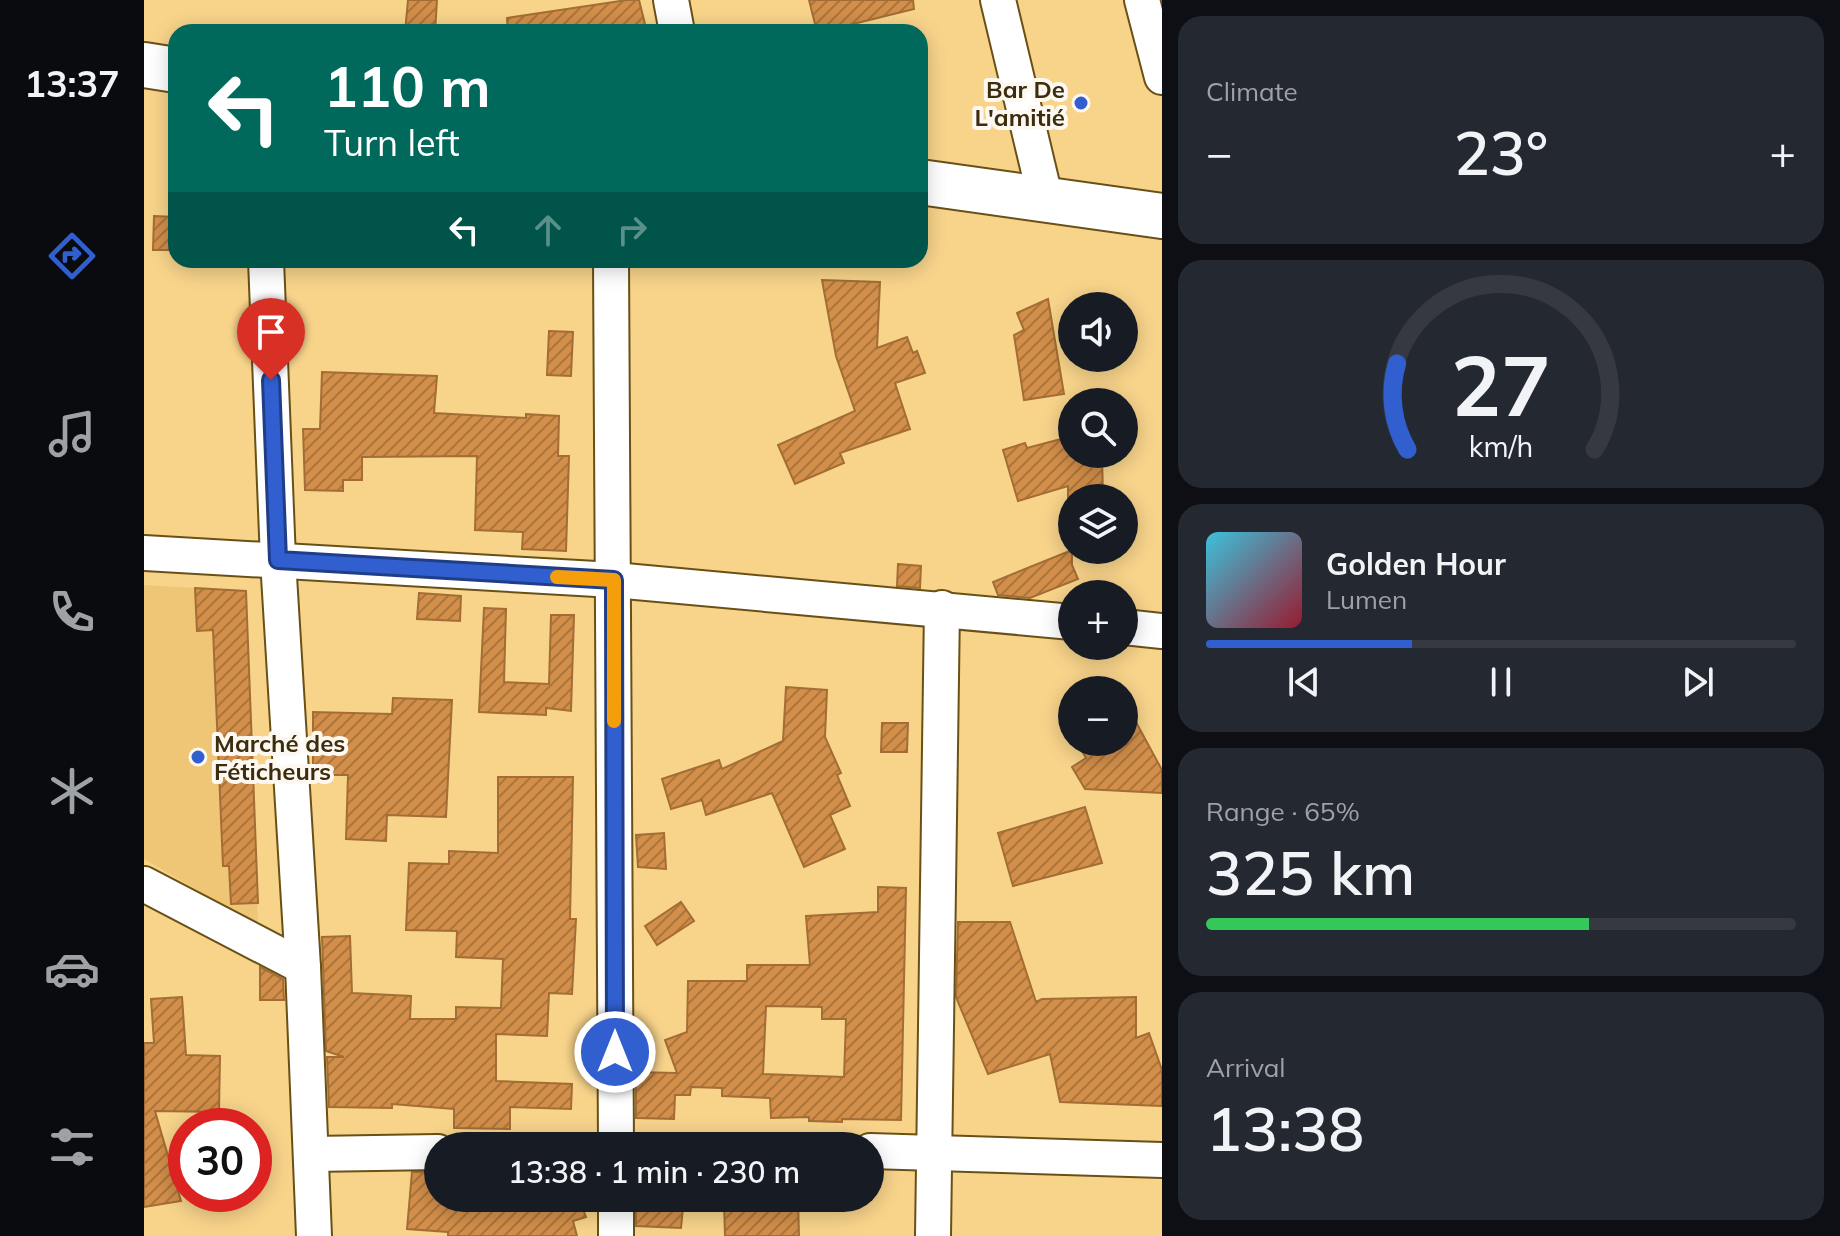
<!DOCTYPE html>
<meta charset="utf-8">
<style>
:root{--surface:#171b24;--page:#242831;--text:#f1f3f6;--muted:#9ea1a6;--line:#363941;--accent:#315fcf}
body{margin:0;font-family:Mulish,sans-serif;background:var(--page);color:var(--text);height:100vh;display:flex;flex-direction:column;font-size:30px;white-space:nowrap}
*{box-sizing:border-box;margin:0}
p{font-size:26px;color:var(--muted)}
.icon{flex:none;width:44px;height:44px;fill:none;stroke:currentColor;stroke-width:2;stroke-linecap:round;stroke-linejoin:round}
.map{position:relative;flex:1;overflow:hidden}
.details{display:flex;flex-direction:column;gap:16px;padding:16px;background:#0d0f14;width:678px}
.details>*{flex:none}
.guide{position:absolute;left:24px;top:24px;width:760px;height:244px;border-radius:24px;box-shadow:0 4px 20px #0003;background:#00695c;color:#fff;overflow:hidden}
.fabs{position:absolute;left:914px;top:292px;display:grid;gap:16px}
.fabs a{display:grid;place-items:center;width:80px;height:80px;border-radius:50%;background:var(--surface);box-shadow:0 4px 20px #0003;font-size:40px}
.speed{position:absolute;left:24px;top:1108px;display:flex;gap:16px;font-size:40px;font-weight:700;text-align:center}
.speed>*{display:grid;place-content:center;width:104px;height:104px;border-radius:50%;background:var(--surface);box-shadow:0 4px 20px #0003;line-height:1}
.speed .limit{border:12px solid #d22;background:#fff;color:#111}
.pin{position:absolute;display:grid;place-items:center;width:68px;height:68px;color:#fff;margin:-82px -34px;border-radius:50% 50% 50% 0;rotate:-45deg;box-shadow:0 0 8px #0007}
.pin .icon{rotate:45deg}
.me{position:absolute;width:88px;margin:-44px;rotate:0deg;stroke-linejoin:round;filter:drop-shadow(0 0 6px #0008)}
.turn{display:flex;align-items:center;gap:28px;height:168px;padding:0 24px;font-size:36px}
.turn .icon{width:104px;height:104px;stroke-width:2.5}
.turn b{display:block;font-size:56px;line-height:68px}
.lanes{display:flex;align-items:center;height:76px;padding:0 24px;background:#0003;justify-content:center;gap:40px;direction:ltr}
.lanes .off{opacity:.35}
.big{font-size:60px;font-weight:600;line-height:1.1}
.details .widget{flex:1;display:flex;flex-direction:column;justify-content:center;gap:12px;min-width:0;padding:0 28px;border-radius:24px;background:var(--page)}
.details .dial{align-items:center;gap:0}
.dial svg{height:208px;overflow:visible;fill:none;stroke:var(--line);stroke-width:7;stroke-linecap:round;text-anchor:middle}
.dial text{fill:var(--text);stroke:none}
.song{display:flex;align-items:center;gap:24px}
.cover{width:96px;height:96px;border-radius:12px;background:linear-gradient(135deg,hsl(190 70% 55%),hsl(350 70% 35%))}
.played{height:8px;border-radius:4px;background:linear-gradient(90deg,var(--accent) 35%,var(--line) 35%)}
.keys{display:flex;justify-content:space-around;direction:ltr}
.heat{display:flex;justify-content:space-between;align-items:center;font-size:44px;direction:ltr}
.charge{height:12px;border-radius:6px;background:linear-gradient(90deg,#34c759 65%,var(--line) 0)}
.trip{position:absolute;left:280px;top:1132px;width:460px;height:80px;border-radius:40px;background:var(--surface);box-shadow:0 4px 20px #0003;font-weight:600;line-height:80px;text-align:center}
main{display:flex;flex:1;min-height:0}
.tab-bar{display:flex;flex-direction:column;width:144px;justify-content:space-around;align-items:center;background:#090b0e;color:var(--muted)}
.tab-bar .icon{width:56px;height:56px}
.tab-bar .current{color:var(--accent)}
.tab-bar b{font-size:36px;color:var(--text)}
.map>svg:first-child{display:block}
</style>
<main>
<nav class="tab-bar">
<b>13:37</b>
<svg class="icon current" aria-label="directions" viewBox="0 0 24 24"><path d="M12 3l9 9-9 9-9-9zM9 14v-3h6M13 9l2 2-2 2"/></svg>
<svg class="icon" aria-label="music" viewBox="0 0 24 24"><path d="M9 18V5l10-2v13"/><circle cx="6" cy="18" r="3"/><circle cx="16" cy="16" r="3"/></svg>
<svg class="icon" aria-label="phone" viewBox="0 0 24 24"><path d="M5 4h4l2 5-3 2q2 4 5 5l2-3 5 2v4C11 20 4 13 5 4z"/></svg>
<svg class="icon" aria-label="climate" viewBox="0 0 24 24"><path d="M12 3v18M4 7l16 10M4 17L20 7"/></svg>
<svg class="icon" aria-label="car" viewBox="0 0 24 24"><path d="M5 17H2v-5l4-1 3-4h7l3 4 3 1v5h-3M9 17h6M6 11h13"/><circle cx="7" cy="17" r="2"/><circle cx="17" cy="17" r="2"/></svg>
<svg class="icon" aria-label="filters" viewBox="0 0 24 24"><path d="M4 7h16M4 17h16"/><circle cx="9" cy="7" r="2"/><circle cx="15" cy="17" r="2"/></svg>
</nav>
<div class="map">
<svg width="1018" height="1236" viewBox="0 0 1018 1236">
<defs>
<pattern id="building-hatch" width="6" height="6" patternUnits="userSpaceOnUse" patternTransform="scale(2)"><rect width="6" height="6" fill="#d38f49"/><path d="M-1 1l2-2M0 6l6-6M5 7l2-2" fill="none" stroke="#ac753b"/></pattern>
</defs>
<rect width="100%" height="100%" fill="#f8d48b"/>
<polygon fill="#eec675" points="0,585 102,591 114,926 0,859"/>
<g fill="url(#building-hatch)" stroke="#a36d35" stroke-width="2" fill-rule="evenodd">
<polygon points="264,0 293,0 291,32 261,32"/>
<polygon points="483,0 495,0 503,32 364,32 363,18"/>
<polygon points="665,0 769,0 770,9 701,26 703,32 673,32"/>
<polygon points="10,216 32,217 32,250 9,250"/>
<polygon points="678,280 736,282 733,348 763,337 769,353 773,351 781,373 751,383 766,429 696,453 700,463 651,484 634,445 711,411 692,356"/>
<polygon points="904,299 920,394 880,400 870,335 880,330 873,313"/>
<polygon points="405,331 429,332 427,376 403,375"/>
<polygon points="178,372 293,376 290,413 382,418 382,414 415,416 414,456 425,456 422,551 378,549 379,532 331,530 333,456 218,457 218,480 199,480 199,491 161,490 159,429 176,429"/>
<polygon points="928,436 928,454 958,454 959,498 924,498 924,486 874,501 859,450 881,443 883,448"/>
<polygon points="928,550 928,565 934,579 886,598 854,595 849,582"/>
<polygon points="754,564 777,566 776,588 753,586"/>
<polygon points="51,588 102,591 114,903 87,904 85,866 79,866 69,630 53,631"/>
<polygon points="275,593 317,596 316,621 273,619"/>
<polygon points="340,608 362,609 360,682 405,684 407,615 430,615 427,711 402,708 402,715 335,712"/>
<polygon points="642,687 683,690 681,737 697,773 693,775 706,806 686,815 701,849 660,867 628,793 562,815 558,800 527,809 518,779 575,760 578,769 639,741"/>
<polygon points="249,698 308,700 302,817 243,815 242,841 202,839 204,775 169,775 169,712 248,714"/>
<polygon points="980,700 1018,770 1018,793 941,789 928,767 942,758 933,742 980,742"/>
<polygon points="738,723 764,723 763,752 737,752"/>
<polygon points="354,777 429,777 426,919 432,919 428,994 405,993 403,1036 352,1034 352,1081 428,1084 427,1109 366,1107 366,1129 310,1128 310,1109 248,1104 248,1108 185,1107 183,1057 200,1057 182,1051 178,937 206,936 208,993 267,996 266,1019 312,1019 312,1007 357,1008 359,959 312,957 313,931 262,930 265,863 305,864 305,851 354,853"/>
<polygon points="941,807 958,863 869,886 854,833"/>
<polygon points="520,833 522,869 494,867 492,835"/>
<path d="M734,887l28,1 -5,232 -59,-1v3l-33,-1v-4l-38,1 -1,-20 -48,-2v-8l-31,-1 -1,8h-15l-1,24 -38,-1v-46l41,1 -12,-33 22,-8 1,-51h59v-16h63l-4,-49 72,-4zM622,1006l56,1v12h24l-2,58 -81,-3z"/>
<polygon points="537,902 550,921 513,945 501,926"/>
<polygon points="814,922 866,922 892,1002 898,999 992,997 992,1038 1005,1033 1018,1070 1018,1106 916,1102 906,1054 844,1074 812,997"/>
<polygon points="116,967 139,979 140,1000 116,1000"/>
<polygon points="38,997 42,1055 76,1056 75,1112 11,1111 37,1201 0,1207 0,1043 10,1043 7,999"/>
<polygon points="268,1172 294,1172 294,1198 386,1198 386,1211 425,1198 435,1198 442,1217 429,1221 433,1236 304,1236 304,1232 263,1229"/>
<polygon points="492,1198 540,1198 537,1228 492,1226"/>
<polygon points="601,1198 654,1198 655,1236 581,1236 580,1203 601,1202"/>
</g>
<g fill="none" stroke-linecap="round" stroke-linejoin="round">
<defs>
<g id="minor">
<polyline points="527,0 533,32"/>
<polyline points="854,0 902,201"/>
<polyline points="998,0 1018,77"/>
<polyline points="122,260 134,560 159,967 170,1236"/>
<polyline points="467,260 472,1146"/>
<polyline points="0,553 470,580 928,622"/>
<polyline points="980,627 1018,631"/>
<polyline points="0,884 159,967"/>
<polyline points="726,1151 1018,1160"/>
<polyline points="168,1154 294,1152"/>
<polyline points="472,1236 472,1198"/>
<polyline points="789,1236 798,608"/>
</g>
<g id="secondary">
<polyline points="0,65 32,70"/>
<polyline points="776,182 1018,216"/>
</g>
</defs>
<use href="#minor" stroke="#695017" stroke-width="38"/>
<use href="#secondary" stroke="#695017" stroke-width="48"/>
<use href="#minor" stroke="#fff" stroke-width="34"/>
<use href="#secondary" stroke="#fff" stroke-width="44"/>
</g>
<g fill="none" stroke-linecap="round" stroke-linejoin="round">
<defs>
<polyline id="route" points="127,380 134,560 470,580 471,1052"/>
</defs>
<use href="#route" stroke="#203e87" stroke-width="20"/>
<use href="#route" stroke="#315fcf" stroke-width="14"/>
<polyline stroke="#f59e0b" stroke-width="14" points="413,577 470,580 470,721"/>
</g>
<g fill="#315fcf" stroke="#fdf9f2" stroke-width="3">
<circle cx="937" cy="103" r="8"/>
<circle cx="54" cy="757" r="8"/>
</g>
<g text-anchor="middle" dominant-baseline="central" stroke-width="8" stroke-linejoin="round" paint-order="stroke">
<g font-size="24" font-weight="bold" fill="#3b2d0e" stroke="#fdf9f2" text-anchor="end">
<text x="921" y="89">Bar De<tspan x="921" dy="28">L'amitié</tspan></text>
<text x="70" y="743" text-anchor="start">Marché des<tspan x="70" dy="28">Féticheurs</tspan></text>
</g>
</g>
</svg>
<div class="fabs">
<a><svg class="icon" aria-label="sound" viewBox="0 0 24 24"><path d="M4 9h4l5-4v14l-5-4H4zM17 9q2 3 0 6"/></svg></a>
<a><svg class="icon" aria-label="search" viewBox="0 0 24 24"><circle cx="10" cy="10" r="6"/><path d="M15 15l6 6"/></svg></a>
<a><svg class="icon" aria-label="layers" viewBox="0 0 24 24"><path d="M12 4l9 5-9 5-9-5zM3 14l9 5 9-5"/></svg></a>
<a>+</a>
<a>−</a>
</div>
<div class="speed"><div class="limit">30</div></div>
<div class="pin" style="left:127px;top:380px;background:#d93025"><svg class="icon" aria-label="arrive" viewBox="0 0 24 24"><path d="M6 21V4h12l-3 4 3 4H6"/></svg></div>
<svg class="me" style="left:471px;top:1052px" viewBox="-20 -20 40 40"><circle r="17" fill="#315fcf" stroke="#fff" stroke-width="3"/><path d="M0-11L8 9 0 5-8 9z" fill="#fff"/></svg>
<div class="trip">13:38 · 1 min · 230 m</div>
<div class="guide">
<div class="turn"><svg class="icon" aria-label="left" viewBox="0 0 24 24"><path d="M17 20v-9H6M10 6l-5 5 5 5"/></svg><div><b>110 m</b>Turn left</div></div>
<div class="lanes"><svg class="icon" aria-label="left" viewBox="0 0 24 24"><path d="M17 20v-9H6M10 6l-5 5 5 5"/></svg><svg class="icon off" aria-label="ahead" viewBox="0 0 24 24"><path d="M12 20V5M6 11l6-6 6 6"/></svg><svg class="icon off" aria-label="right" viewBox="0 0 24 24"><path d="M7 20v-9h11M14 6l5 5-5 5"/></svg></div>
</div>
</div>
<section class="details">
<div class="widget"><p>Climate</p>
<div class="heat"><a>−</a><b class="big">23°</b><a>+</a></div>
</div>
<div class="widget dial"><svg viewBox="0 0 100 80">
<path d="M14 69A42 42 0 1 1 86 69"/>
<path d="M14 69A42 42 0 0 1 10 36" stroke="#315fcf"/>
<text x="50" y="56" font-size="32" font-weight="700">27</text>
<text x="50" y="72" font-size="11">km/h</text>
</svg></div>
<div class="widget">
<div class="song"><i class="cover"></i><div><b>Golden Hour</b><p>Lumen</p></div></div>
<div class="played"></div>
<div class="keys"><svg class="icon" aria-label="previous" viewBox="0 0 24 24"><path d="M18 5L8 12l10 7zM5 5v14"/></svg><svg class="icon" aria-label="pause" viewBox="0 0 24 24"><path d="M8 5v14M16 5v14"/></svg><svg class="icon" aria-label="next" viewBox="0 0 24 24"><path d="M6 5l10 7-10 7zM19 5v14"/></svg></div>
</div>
<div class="widget"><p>Range · 65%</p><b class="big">325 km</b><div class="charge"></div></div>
<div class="widget"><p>Arrival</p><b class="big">13:38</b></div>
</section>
</main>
